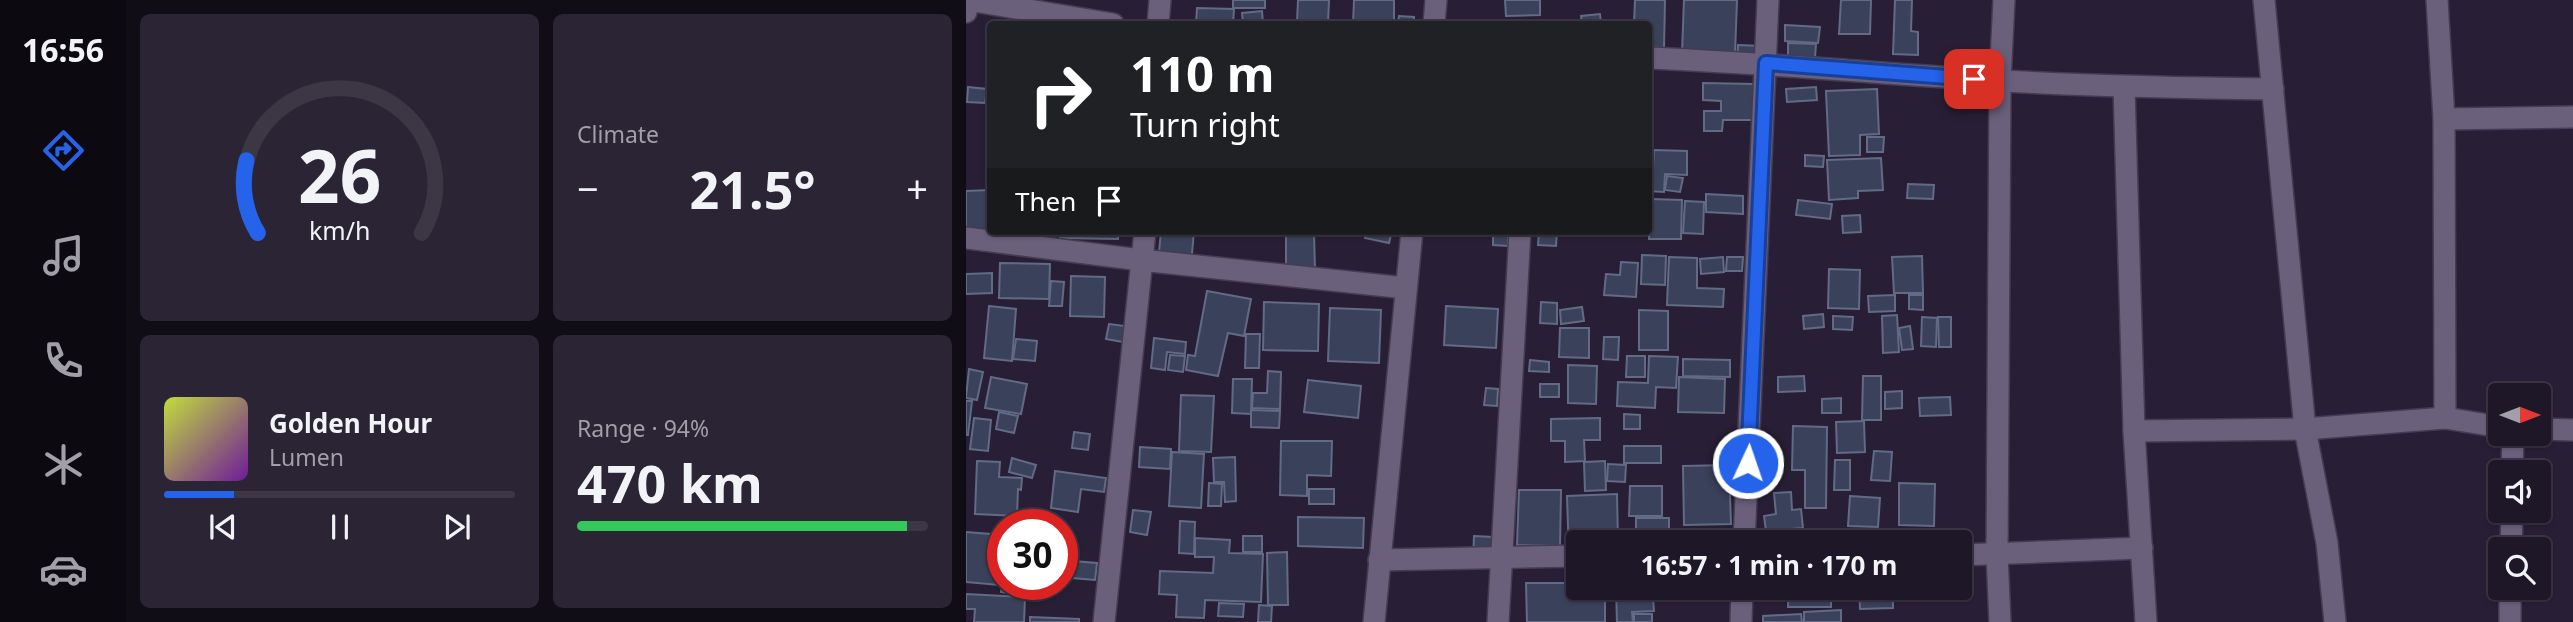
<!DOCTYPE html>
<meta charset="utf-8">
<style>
:root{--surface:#1e1728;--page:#2b2434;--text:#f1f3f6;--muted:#a19fa8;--line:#3c3645;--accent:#2563eb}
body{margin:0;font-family:"Noto Sans",sans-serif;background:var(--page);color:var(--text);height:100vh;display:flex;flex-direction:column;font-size:26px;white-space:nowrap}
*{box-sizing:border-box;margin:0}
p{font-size:23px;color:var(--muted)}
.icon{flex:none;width:38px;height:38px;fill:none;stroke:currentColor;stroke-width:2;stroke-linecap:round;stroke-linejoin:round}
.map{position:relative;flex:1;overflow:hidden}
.drawer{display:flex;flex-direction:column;gap:14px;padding:14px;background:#100d16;width:840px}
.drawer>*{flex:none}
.banner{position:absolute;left:21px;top:21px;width:665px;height:214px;border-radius:7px;box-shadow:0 2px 5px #0004,0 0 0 2px var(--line);background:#202124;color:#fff;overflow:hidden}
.needle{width:46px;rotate:90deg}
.buttons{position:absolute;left:1522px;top:383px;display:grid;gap:14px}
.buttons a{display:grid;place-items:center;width:63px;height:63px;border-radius:7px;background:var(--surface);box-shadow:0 2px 5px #0004,0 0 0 2px var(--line);font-size:35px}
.speed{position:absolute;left:21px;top:509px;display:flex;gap:14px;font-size:35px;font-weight:700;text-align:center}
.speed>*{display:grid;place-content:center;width:91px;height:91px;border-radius:50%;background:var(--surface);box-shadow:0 2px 5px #0004,0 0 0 2px var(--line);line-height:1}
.speed .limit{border:10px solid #d22;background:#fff;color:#111}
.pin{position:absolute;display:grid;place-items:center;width:60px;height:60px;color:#fff;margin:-30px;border-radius:14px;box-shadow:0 4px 10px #0006}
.me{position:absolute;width:77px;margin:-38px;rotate:3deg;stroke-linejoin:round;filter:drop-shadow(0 0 5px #0008)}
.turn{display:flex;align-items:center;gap:24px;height:147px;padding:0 28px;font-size:32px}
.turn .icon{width:91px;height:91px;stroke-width:2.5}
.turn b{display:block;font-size:49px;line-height:60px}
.then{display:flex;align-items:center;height:66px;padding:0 28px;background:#0003;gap:14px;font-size:26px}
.big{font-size:52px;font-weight:700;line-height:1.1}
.drawer .widget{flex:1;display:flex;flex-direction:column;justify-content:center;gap:10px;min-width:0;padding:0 24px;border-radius:10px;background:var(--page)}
.drawer .dial{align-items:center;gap:0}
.dial svg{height:182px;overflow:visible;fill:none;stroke:var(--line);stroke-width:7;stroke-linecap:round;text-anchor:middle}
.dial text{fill:var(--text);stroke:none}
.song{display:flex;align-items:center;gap:21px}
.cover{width:84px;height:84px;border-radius:10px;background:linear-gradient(135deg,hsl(70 70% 55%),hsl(280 70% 35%))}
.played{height:7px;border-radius:4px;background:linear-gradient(90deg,var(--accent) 20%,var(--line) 20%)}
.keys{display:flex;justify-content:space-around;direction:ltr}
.heat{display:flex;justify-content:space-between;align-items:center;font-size:38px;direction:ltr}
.charge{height:10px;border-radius:5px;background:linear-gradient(90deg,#34c759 94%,var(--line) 0)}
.drawer .tiles{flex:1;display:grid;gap:14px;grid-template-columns:repeat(2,1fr)}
.trip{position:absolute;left:600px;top:530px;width:406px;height:70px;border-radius:7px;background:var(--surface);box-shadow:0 2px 5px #0004,0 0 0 2px var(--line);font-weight:700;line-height:70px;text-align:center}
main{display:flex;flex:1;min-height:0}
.tab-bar{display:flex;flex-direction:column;width:126px;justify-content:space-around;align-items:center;background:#0c0910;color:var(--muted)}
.tab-bar .icon{width:49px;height:49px}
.tab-bar .on{color:var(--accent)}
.tab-bar b{font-size:32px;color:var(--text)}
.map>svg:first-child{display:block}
</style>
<main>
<nav class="tab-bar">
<b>16:56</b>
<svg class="icon on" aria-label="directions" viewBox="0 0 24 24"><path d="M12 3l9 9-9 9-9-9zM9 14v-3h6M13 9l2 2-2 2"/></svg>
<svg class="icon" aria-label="music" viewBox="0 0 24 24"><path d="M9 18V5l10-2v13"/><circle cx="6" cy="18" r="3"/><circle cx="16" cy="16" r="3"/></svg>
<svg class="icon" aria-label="phone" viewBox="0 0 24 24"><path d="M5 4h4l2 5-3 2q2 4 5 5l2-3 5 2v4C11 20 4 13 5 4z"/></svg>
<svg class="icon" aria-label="climate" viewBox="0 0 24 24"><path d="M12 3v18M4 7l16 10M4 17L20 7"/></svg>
<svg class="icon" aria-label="car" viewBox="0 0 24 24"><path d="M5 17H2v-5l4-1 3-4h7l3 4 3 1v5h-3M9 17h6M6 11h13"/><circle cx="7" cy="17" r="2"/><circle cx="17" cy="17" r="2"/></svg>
</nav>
<section class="drawer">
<div class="tiles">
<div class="widget dial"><svg viewBox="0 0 100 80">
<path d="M14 69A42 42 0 1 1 86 69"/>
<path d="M14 69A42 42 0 0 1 9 37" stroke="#2563eb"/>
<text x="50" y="56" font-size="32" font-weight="700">26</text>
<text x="50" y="72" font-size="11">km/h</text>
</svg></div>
<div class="widget"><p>Climate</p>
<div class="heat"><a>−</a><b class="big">21.5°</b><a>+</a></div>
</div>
<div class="widget">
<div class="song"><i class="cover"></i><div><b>Golden Hour</b><p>Lumen</p></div></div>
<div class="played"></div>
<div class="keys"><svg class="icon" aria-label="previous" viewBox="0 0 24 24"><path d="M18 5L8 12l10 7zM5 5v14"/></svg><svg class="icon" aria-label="pause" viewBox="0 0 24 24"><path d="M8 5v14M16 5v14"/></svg><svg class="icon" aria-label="next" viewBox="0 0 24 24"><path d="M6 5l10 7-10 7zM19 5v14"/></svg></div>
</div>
<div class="widget"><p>Range · 94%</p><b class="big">470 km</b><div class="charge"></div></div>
</div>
</section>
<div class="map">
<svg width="1607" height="622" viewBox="0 0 1607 622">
<rect width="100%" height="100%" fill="#281f36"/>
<g fill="#3a415a" stroke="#626a86" stroke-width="2">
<rect x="267" y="0" width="32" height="8"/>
<polygon points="332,0 363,0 362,23 331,22"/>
<polygon points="388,0 428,0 428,24 387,24"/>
<polygon points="539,0 574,0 574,15 540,16"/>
<polygon points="669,0 699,0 698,48 682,47 682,24 668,24"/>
<polygon points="718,0 771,0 769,54 716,52"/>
<polygon points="875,0 905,0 904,34 873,34"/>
<polygon points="929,0 946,0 945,31 952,32 952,55 927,54"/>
<polygon points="231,8 268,9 267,24 230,24"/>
<polygon points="296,11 297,24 277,24 276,13"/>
<polygon points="634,14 635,24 616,24 615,16"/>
<polygon points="433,16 448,17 448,24 432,24"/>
<polygon points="819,25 854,27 852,43 819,41"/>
<polygon points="822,43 850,44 849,58 822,57"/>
<polygon points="772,45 796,46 795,69 771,68"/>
<polygon points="737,83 788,84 787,120 757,120 756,131 738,131 738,111 755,111 755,101 737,100"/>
<polygon points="2,87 21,89 19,103 1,102"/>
<polygon points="850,87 851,100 821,102 820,89"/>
<polygon points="911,89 913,134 894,135 894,155 863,156 860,91"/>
<polygon points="901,137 918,137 917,152 901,152"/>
<polygon points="688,150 721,151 721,175 699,174 698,192 682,191 682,168 687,168"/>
<polygon points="839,155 858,156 857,167 839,166"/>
<polygon points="915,158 917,190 892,191 892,198 863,200 861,160"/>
<polygon points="701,176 717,178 714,192 699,190"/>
<polygon points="942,184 968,185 967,199 941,198"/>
<polygon points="24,190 24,231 33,231 0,233 0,191"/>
<polygon points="740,194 777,196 777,214 740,212"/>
<polygon points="684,199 716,200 715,239 683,239"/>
<polygon points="832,200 866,204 864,219 830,215"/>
<polygon points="719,201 738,202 737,234 717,233"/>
<polygon points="894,215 895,232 877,233 876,216"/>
<polygon points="94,231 152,231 152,239 94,238"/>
<polygon points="195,231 228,231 225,265 192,263"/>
<polygon points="400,231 426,231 423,243 399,238"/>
<polygon points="527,231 542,231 542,246 527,245"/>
<polygon points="573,231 591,231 590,246 572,245"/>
<polygon points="348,233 349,269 320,269 320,234"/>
<polygon points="676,255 700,256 699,285 675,284"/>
<polygon points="956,256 957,293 928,293 926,257"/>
<polygon points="703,257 731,258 731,288 758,289 757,307 701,305"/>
<polygon points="757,257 758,272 735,274 734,259"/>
<polygon points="761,257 777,257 776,271 760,271"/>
<polygon points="655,262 672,263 670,297 638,295 640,274 654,275"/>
<polygon points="34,263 84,264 83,299 33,298"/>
<polygon points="863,269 894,270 893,309 862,308"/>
<polygon points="26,273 26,293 0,294 0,274"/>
<polygon points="105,276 139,277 138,317 104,316"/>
<polygon points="85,281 98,282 96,306 83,306"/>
<polygon points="241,291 285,299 278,336 262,333 252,376 220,370 222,355 229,356"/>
<polygon points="929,295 929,311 903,312 902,296"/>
<polygon points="943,295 957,295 957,310 943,309"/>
<polygon points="298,302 353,304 352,351 297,350"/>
<polygon points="575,302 591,303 591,324 574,323"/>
<polygon points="23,306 50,309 46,361 18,358"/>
<polygon points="480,306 532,309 530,348 478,345"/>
<polygon points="616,307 618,321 595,324 594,310"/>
<polygon points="364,308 415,310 413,363 362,361"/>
<polygon points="673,310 702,311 702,350 673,350"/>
<polygon points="857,314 858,327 838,329 837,316"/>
<polygon points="931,315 933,352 917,353 916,316"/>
<polygon points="867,316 887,317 886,330 867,329"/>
<polygon points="956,317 971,318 970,347 955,346"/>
<polygon points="972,317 985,317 985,347 973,347"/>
<polygon points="143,324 159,326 157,342 140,339"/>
<polygon points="944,326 947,349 936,350 933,328"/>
<polygon points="594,328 623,328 623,358 593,357"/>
<polygon points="280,334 294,334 293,368 279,368"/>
<polygon points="638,337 653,337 652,360 637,359"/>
<polygon points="188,338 220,342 219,354 201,352 199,370 185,368"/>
<polygon points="50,339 71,341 69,361 47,359"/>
<polygon points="204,355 219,356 217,372 202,370"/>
<polygon points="661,356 679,356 679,377 660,377"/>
<polygon points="683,356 712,357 710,388 690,387 689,408 651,406 652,382 682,383"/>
<polygon points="717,359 764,360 764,377 717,376"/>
<polygon points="564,360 583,362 583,372 563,371"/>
<polygon points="602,365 631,366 630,404 602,403"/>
<polygon points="3,369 17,372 11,400 0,398"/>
<polygon points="302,371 315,372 314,409 286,408 287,393 301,393"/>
<polygon points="838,376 839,391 812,392 812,377"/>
<polygon points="897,376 915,376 915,420 896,420"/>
<polygon points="25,377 61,384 55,414 19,408"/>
<polygon points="713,377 759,379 758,413 712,412"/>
<polygon points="267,379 286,379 285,414 266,413"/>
<polygon points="342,380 395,386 392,418 338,412"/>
<rect x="574" y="384" width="19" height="13"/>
<polygon points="520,388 532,389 531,406 518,405"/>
<polygon points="936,391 936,408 919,409 919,392"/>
<polygon points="215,395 248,396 245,452 213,451"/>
<polygon points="984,397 985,415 954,416 953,398"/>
<polygon points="875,398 875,413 856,413 856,399"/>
<polygon points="0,401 6,401 2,435 0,435"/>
<polygon points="285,410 314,411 313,428 285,427"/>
<polygon points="33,412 52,416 48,433 30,429"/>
<polygon points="658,414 674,415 674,429 658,429"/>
<polygon points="8,418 25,420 22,451 4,449"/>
<polygon points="634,418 634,440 618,440 619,461 599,462 599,441 585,441 585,419"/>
<polygon points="898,421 899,452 871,453 870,422"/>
<polygon points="827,426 861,427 860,508 839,508 839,470 826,470"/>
<polygon points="108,432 124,434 122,450 106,448"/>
<polygon points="315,441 366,441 365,476 341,475 341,496 314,495"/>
<rect x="658" y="446" width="37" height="17"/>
<polygon points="174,447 205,449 204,469 173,467"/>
<polygon points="908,451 926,452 924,481 905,480"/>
<polygon points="206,452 238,454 235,508 203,506"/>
<polygon points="269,457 270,501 259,502 258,482 248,482 247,458"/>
<polygon points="46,458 70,465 66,478 43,472"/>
<polygon points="869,460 884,460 884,490 868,490"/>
<polygon points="11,461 34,462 33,477 56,478 55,490 52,489 51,516 9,514"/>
<polygon points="639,461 640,490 619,491 618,462"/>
<polygon points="642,464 660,465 659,482 641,481"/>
<polygon points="763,465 765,524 718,525 717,466"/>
<polygon points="89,471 140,478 138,492 115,489 112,512 85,508"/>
<polygon points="243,483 256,484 255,506 242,506"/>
<polygon points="933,483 969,484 968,526 933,525"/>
<polygon points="664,486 696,486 696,516 663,516"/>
<rect x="343" y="489" width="25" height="15"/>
<polygon points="553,490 595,490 594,546 551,545"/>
<polygon points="825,492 826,510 835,509 837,528 800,531 798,516 810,514 808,493"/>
<polygon points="651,494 652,542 612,542 612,556 603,557 601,496"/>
<polygon points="884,496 914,498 912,527 882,526"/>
<polygon points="167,510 185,512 181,535 164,532"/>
<polygon points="52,514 73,518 72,525 50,525"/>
<polygon points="332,517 398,518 397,548 332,546"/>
<polygon points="670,518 703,518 703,536 684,535 684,542 670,542"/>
<polygon points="214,521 229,522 228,554 213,553"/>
<polygon points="0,532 37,535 33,585 0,582"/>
<polygon points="748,533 764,535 763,542 747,542"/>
<rect x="277" y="536" width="19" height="16"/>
<polygon points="508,536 527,537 526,559 507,559"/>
<polygon points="229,538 264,540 263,553 297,554 295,602 239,600 238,618 210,617 211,595 193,594 194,571 247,573 248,557 229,557"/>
<polygon points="321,552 322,605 302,605 301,553"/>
<polygon points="107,561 131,563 129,580 106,578"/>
<polygon points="37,580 37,584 71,584 69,598 35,592"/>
<polygon points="560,583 612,583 612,588 639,588 639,622 561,622"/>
<polygon points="650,588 732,588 732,596 687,598 688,611 666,612 667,622 651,622"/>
<polygon points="813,588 865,588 865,607 822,607 822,595 814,595"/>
<polygon points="893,588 927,588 927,608 894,609"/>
<polygon points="0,594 59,597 58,622 8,622 9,609 0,609"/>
<polygon points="253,603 278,604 277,617 252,616"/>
<polygon points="293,605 306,606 305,622 292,622"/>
<polygon points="875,610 875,622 838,622 838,612"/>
<rect x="668" y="614" width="18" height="8"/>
<polygon points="835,614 836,622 797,622 797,616"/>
<polygon points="64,617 113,619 113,622 64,622"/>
</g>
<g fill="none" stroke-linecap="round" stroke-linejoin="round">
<defs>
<g id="street">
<polyline points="1298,0 1339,429 1361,543 1369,622"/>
<polyline points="1471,0 1478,119 1479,418"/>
<polyline points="0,12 2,0 147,24"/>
<polyline points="192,24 194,0"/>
<polyline points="468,24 470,0"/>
<path d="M682,58c119,5 237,16 355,23 90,5 180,7 270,8"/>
<polyline points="1158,87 1168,431 1180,622"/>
<polyline points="1478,119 1607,117"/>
<polyline points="0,238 175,260 440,288"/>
<polyline points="1573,429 1607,430"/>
<polyline points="1168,431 1339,429 1479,418 1535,427"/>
<polyline points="1546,472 1547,434"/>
<polyline points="778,542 802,0"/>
<polyline points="1545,550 1546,511"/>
<polyline points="994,555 1176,548"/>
<polyline points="413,560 612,556"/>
<polyline points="138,622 179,231"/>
<polyline points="408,622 446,231"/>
<polyline points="532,622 554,231"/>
<polyline points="775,622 776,588"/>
<polyline points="1034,622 1031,555 1034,81 1038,0"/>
<polyline points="1544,622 1544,588"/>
</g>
</defs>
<use href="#street" stroke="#443c50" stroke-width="24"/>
<use href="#street" stroke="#6b607c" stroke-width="21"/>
</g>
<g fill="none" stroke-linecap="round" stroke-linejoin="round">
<defs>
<polyline id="route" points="782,463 800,63 1008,79"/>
</defs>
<use href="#route" stroke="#184099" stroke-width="18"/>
<use href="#route" stroke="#2563eb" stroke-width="12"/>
</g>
</svg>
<div class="buttons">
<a><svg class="needle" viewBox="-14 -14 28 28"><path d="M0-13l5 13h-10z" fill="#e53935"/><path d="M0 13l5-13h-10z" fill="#a19fa8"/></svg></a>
<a><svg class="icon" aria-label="sound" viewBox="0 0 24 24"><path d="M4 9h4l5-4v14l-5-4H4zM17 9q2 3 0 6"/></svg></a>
<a><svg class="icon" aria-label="search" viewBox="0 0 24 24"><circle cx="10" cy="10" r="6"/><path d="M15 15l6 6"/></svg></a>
</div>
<div class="speed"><div class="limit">30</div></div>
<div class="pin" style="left:1008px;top:79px;background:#d93025"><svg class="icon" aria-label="arrive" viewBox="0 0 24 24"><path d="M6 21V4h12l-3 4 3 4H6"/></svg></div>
<svg class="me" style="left:782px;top:463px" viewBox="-20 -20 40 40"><circle r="17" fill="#2563eb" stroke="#fff" stroke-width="3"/><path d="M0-11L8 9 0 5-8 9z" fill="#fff"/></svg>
<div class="trip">16:57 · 1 min · 170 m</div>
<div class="banner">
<div class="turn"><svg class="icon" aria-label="right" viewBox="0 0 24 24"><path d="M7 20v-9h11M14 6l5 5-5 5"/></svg><div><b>110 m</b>Turn right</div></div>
<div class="then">Then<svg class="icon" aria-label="arrive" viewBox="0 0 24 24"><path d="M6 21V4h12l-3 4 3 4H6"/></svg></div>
</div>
</div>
</main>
